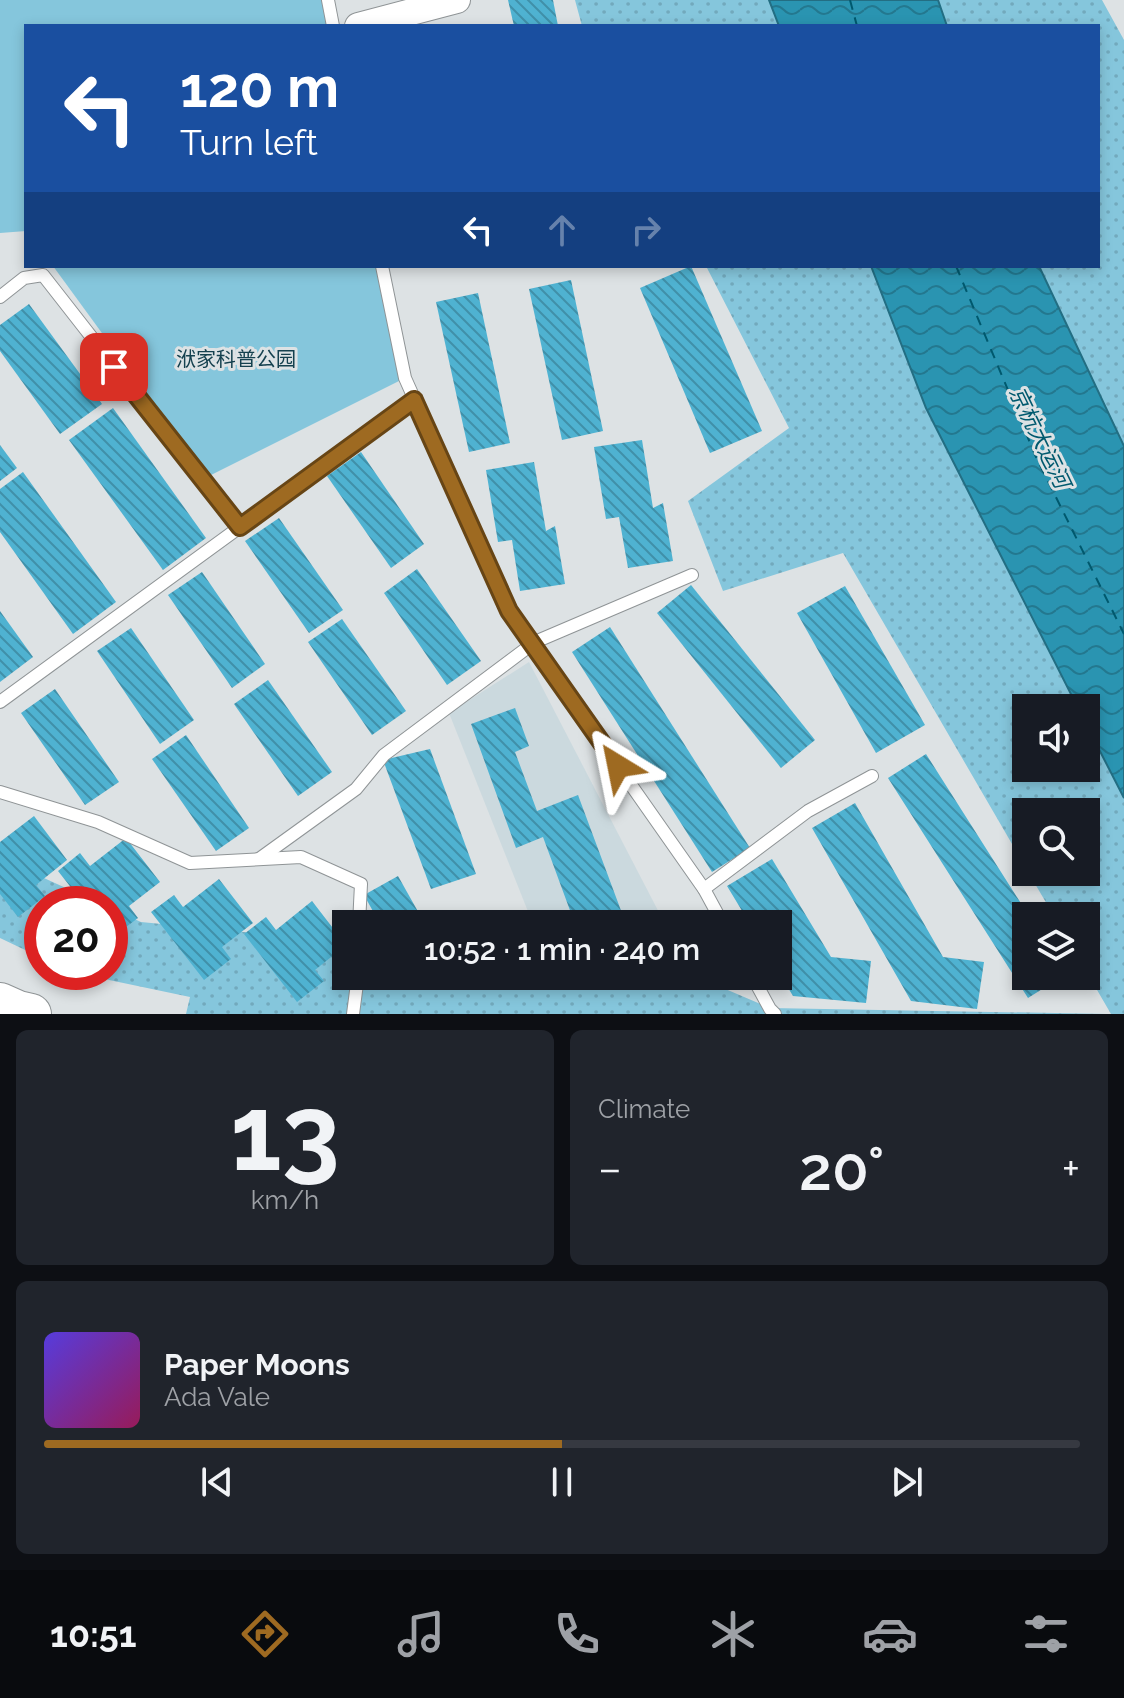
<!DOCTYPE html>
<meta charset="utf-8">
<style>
:root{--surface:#171b24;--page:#20242c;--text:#f1f3f6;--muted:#9ea1a6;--line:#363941;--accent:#9e6a21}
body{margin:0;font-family:Raleway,"Noto Sans SC",sans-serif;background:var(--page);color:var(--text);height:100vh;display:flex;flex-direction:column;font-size:30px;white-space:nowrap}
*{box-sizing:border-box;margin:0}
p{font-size:26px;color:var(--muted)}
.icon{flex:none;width:44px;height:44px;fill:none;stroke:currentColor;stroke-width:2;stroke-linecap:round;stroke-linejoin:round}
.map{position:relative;height:1014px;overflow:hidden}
.panel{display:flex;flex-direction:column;gap:16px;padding:16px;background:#0d0f14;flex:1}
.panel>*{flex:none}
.banner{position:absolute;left:24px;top:24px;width:1076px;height:244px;border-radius:0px;box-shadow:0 4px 12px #0003;background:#1a4fa0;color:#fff;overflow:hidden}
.fabs{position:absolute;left:1012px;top:694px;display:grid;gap:16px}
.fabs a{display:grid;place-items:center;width:88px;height:88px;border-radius:0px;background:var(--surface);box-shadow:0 4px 12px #0003;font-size:40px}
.speed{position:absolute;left:24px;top:886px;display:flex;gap:16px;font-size:40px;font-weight:700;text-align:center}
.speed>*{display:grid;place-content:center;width:104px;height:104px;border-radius:50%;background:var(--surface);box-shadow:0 4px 12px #0003;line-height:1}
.speed .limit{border:12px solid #d22;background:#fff;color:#111}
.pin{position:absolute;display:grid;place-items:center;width:68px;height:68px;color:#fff;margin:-34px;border-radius:16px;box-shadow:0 4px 12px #0006}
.me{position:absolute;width:88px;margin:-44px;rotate:325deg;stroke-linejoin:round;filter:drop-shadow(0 0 6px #0008)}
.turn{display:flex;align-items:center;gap:28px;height:168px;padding:0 24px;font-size:36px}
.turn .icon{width:104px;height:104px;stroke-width:2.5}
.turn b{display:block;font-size:56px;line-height:68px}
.lanes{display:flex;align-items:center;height:76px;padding:0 24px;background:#0003;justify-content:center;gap:40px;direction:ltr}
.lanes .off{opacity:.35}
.big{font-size:60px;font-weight:600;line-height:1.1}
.panel .tile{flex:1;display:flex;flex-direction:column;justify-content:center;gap:12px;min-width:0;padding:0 28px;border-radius:12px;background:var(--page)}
.panel .dial{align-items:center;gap:0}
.dial b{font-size:104px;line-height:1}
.song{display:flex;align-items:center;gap:24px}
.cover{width:96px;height:96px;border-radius:12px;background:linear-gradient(135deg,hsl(250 70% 55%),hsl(330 70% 35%))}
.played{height:8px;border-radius:4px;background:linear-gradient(90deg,var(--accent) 50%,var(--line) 50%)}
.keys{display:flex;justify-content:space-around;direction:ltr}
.heat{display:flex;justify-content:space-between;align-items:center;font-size:44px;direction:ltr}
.panel .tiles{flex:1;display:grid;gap:16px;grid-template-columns:1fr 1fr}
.tile:last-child{grid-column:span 2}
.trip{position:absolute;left:332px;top:910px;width:460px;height:80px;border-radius:0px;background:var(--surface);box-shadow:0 4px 12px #0003;font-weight:600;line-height:80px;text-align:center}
.dock{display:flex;height:128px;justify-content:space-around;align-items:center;background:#090b0e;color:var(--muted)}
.dock .icon{width:56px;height:56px}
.dock .current{color:var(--accent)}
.dock b{font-size:36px;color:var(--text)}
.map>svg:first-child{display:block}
</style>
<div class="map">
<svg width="1124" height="1014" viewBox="0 0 1124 1014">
<defs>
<pattern id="grass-dots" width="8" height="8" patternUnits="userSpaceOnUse" patternTransform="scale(2)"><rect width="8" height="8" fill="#85c6dc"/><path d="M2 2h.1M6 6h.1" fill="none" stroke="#72a9bc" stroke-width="1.8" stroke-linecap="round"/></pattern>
<pattern id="water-waves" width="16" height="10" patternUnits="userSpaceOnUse" patternTransform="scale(2)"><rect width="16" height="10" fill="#2a94b1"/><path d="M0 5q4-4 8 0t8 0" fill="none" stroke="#23788f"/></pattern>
<pattern id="building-back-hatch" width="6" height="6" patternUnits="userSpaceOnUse" patternTransform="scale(2)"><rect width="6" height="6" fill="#4fb2d1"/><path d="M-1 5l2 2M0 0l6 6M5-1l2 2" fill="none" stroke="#4090a9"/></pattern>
</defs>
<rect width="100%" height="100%" fill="#dde2e4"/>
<polygon fill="#cbd9de" points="529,662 665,924 533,924 449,713"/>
<g fill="url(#grass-dots)" fill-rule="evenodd">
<path d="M575,0h527l22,40v974h-13l-25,-43v-55h-32l-26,-44h58v-60h-60v56l-183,-315 -120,38 -35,-90 101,-73 -83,-162h392v-240h-516zM1026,708h60v60h-60z"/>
<polygon points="0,858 101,904 42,904 42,958 0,938"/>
<polygon points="110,908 141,922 346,942 346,976 695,976 770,1008 1108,1014 186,1014 190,997 71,972 110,972"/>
</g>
<g fill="#85c6dc">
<polygon points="0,0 328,0 334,26 26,26 26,231 0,233"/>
<polygon points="53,266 382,266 405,378 207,477"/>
</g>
<g fill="url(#water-waves)" stroke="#236e83" stroke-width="2">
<polygon points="769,0 938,0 947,26 779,26"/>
<polygon points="871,266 1039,266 1124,446 1124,798 1086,724 1086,708 1078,708 926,408"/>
</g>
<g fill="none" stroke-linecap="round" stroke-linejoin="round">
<g stroke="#00596e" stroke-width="2" stroke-dasharray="10 8" stroke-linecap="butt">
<polyline points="850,0 857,26"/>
<polyline points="956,266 1036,457 1124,634"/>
</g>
</g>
<g fill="url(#building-back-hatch)">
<polygon points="508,0 553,0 558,26 514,26"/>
<polygon points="691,266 762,431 710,453 640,288"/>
<polygon points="571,280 603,431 562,440 529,289"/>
<polygon points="478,293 510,443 469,452 436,302"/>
<polygon points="29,304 102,404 60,434 0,351 0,325"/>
<polygon points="113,408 206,538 163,570 69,440"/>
<polygon points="642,440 653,508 663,503 673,561 628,568 619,517 606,519 594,447"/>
<polygon points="0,445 17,468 0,481"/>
<polygon points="361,452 424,544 391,568 327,476"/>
<polygon points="534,462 546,531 555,526 565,584 520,591 512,540 498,542 486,470"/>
<polygon points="23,472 116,602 73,634 0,532 0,489"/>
<polygon points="279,518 343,610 309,633 245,541"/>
<polygon points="417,569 481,661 447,685 384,593"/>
<polygon points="202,572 265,664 232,688 168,595"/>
<polygon points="691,585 815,740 781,768 657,613"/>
<polygon points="845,586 925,725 876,753 797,613"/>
<polygon points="0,611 33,657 0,682"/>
<polygon points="342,619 406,711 372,735 308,642"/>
<polygon points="610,627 750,848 712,872 572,652"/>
<polygon points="131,628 194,720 160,744 97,651"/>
<polygon points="268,680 332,772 298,796 234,704"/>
<polygon points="55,689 119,782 85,805 21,713"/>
<polygon points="515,708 529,746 515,752 537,811 578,795 626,924 575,924 543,837 516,848 471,724"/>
<polygon points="186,735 249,828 216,851 152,759"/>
<polygon points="430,749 476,874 431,889 383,760"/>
<polygon points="926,754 1029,916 1026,916 1026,976 1063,976 1028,998 888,778"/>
<polygon points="855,803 943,957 984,962 977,1009 911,1001 812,828"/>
<polygon points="34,816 67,860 36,885 45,896 18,917 0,894 0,842"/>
<polygon points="126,838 160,882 129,906 138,918 110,939 110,904 84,904 58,871 80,853 90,866"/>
<polygon points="772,859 831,957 871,961 866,1003 793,996 778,971 778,924 750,924 727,886"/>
<polygon points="398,876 425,924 380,924 364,895"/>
<polygon points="219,879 253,923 222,947 231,959 204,980 151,912 174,895 183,907"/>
<polygon points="312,901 346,945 315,970 324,981 297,1002 244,934 266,917 276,930"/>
</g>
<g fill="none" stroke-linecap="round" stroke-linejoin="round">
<defs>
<g id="lane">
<polyline points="328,0 333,26"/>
<polyline points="382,266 405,378 509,611 704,889 723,924"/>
<polyline points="0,297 24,278 43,275 240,527"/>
<polyline points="0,702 414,400"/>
<polyline points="0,792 98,822 190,863 301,857 361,884 359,924"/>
<polyline points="259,859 356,789 384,755 535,642 692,575"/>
<polyline points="704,889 808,811 872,776"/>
<polyline points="752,976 770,1009 775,1014"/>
<polyline points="353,1014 358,976"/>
</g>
<polyline id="street" points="358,26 457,0"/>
<polyline id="primary" points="0,1003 18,1011 31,1014"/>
</defs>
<use href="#lane" stroke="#8f9496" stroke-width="14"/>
<use href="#street" stroke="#8f9496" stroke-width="28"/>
<use href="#primary" stroke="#8f9496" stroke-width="42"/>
<use href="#lane" stroke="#fff" stroke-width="12"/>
<use href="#street" stroke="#fff" stroke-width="26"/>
<use href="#primary" stroke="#fff" stroke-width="40"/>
</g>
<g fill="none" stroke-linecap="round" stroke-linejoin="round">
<defs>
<polyline id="route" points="114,367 240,527 414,400 509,611 618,766"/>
</defs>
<use href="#route" stroke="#674515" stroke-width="20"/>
<use href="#route" stroke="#9e6a21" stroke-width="14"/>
</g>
<g text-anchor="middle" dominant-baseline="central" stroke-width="6" stroke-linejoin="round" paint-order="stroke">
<g font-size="20" fill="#15414f" stroke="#dde2e4">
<text x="236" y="359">洑家科普公园</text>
</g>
<g font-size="22" font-style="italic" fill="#00596e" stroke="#dde2e4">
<text transform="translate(1040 437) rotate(64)">京杭大运河</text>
</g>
</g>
</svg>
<div class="fabs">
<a><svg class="icon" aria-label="sound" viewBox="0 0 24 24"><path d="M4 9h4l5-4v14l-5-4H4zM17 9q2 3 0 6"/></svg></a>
<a><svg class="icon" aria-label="search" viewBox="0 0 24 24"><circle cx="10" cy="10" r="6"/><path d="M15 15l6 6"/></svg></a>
<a><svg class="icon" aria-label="layers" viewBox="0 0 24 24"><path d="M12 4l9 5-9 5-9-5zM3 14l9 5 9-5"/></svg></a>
</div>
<div class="speed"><div class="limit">20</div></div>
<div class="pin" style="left:114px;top:367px;background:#d93025"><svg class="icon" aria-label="arrive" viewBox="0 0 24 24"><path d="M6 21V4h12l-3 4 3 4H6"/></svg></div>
<svg class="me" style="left:618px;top:766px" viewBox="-20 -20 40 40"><path d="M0-17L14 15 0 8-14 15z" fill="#9e6a21" stroke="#fff" stroke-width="4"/></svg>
<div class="trip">10:52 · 1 min · 240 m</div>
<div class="banner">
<div class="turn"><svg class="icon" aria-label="left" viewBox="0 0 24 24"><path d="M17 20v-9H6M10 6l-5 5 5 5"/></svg><div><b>120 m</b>Turn left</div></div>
<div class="lanes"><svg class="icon" aria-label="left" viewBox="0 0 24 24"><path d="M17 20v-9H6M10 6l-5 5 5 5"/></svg><svg class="icon off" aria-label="ahead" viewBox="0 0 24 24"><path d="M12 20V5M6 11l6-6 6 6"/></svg><svg class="icon off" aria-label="right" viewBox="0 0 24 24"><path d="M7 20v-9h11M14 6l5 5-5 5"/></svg></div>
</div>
</div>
<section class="panel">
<div class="tiles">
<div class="tile dial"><b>13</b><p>km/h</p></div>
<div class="tile"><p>Climate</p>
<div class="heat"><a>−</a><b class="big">20°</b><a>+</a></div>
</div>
<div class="tile">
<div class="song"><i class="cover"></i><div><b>Paper Moons</b><p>Ada Vale</p></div></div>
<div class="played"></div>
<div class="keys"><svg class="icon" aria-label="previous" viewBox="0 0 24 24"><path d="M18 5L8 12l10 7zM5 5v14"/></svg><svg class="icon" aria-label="pause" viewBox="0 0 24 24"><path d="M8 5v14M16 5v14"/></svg><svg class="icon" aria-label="next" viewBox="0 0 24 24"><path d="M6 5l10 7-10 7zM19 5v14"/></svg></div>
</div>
</div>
</section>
<nav class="dock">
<b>10:51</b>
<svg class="icon current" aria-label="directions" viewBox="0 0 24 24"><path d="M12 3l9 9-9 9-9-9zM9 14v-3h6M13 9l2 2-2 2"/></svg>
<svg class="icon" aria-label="music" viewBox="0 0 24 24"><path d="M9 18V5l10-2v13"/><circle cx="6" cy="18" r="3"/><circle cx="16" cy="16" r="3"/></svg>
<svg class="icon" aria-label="phone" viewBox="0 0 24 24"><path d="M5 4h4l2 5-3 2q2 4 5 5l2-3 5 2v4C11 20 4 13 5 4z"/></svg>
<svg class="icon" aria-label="climate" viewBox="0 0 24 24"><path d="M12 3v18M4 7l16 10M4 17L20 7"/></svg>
<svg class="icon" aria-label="car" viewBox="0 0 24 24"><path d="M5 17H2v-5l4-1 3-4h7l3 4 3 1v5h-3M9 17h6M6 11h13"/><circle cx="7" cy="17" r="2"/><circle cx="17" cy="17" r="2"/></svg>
<svg class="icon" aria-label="filters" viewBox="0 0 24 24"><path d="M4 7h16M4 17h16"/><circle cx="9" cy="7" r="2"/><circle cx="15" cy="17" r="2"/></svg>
</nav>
